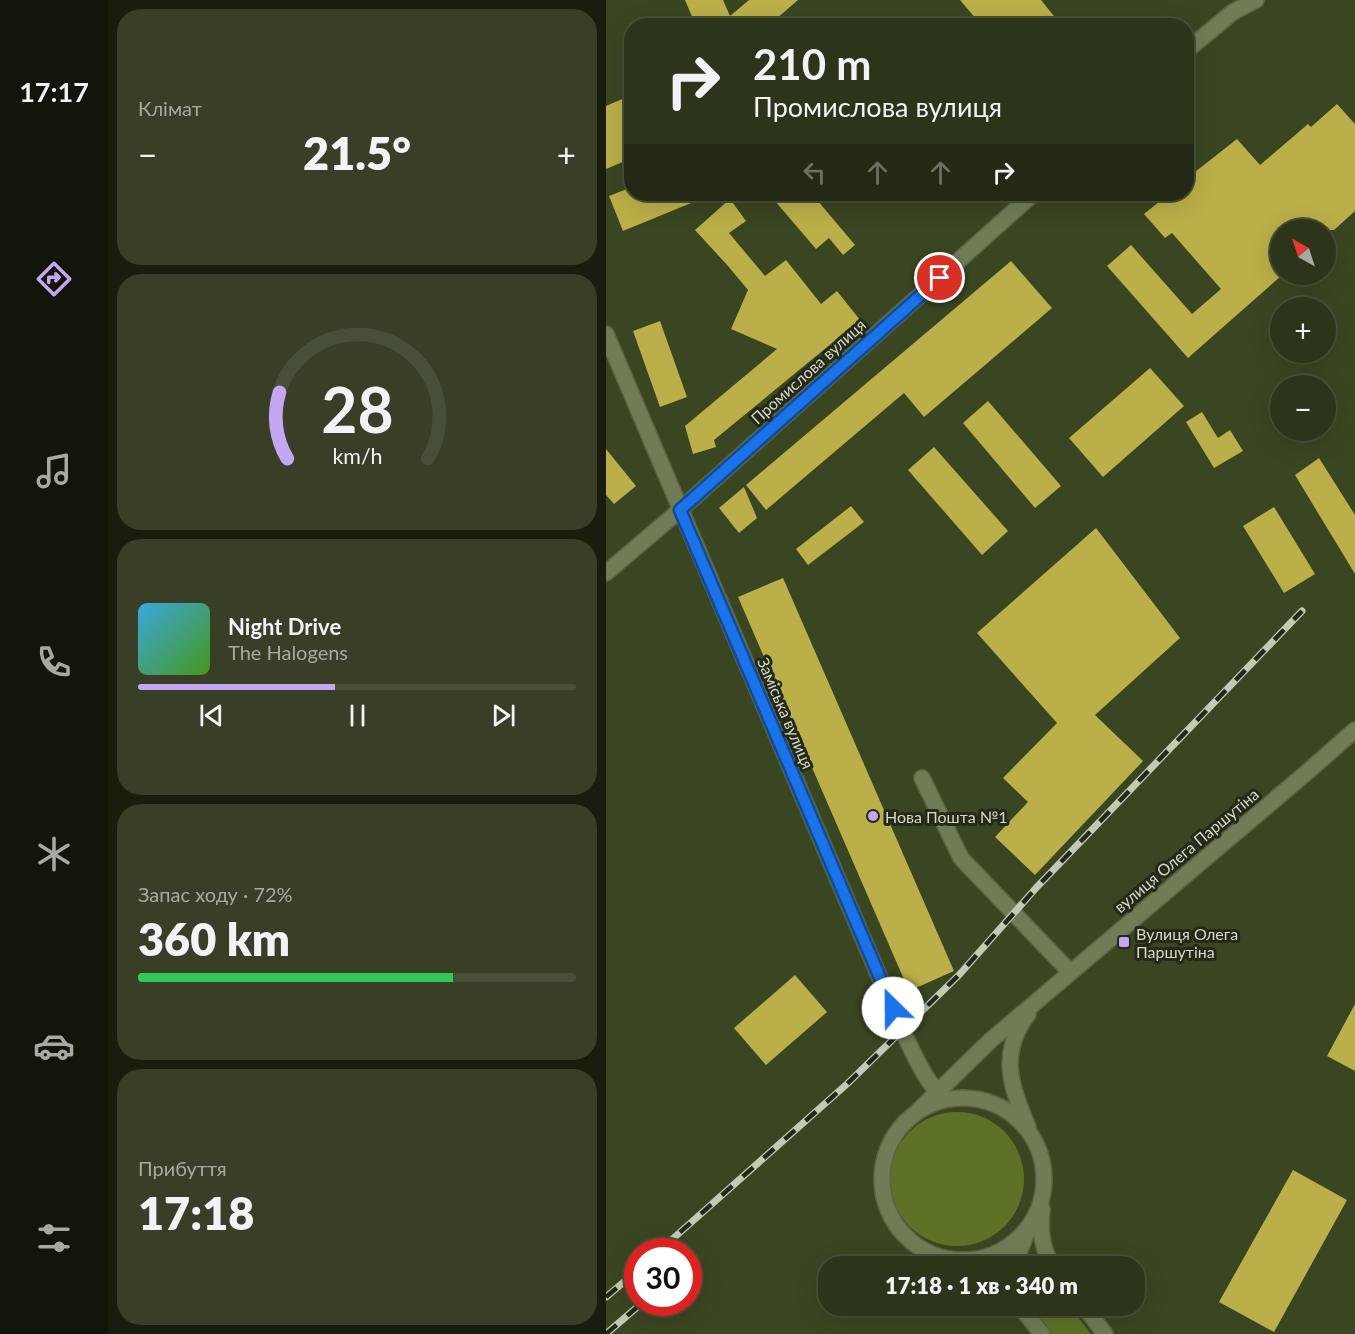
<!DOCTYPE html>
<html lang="uk">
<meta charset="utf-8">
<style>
:root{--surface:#2c3419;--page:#383f26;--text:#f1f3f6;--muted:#a6aaa2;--line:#484f38;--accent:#c5a7f1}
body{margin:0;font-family:Lato,sans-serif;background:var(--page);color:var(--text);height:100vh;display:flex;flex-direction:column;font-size:22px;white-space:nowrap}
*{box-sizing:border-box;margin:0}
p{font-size:20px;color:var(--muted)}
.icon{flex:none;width:33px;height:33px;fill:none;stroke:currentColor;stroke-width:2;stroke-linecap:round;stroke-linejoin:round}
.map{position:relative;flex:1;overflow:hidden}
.details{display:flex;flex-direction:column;gap:9px;padding:9px;background:#181d0e;width:498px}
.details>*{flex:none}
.guide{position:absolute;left:18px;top:18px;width:570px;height:183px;border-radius:24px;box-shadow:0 6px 24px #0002,0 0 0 2px var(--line);background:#2c3419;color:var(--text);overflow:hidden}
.needle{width:39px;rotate:321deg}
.controls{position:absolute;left:664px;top:219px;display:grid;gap:12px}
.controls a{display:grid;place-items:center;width:66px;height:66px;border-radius:50%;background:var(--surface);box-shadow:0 6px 24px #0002,0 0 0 2px var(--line);font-size:30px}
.speed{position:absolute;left:18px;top:1238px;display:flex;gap:12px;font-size:30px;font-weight:700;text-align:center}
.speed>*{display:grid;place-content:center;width:78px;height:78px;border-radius:50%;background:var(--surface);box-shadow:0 6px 24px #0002,0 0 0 2px var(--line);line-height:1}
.speed .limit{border:9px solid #d22;background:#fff;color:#111}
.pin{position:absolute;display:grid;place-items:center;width:51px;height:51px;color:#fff;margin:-26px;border:3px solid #fff;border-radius:50%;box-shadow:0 2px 6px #0007}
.me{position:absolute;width:66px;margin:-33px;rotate:337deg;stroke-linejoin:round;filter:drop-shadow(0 0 4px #0008)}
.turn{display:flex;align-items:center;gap:21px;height:126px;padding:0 30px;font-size:27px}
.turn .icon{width:78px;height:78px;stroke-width:2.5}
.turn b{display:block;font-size:42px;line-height:51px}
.lanes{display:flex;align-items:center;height:57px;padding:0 30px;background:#0003;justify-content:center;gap:30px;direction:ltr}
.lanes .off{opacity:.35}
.big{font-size:45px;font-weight:800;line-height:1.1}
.details .widget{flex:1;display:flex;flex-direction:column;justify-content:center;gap:9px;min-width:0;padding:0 21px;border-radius:24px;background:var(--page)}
.details .dial{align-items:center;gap:0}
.dial svg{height:156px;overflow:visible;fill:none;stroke:var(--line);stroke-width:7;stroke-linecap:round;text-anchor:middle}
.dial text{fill:var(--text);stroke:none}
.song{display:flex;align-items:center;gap:18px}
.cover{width:72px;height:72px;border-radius:9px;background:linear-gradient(135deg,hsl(200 70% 55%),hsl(100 70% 35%))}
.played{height:6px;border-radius:3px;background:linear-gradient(90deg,var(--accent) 45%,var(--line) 45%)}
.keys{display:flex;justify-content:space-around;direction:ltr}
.heat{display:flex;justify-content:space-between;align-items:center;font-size:33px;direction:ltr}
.charge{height:9px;border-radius:4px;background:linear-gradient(90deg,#34c759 72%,var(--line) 0)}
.trip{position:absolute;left:212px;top:1256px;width:327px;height:60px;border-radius:24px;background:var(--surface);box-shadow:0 6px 24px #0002,0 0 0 2px var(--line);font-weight:800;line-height:60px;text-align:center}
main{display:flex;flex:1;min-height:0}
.tab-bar{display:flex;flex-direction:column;width:108px;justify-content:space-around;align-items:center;background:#12150a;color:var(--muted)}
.tab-bar .icon{width:42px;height:42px}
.tab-bar .on{color:var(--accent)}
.tab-bar b{font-size:27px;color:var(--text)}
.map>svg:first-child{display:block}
</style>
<main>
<nav class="tab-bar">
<b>17:17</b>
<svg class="icon on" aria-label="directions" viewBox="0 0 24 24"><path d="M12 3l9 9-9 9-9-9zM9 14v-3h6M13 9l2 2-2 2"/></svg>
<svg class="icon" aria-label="music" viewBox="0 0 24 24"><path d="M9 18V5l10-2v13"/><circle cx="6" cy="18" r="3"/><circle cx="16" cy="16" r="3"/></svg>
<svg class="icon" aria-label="phone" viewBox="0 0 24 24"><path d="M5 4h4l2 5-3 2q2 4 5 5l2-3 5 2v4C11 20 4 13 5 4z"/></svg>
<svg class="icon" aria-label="climate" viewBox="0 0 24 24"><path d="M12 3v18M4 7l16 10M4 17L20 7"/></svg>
<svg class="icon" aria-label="car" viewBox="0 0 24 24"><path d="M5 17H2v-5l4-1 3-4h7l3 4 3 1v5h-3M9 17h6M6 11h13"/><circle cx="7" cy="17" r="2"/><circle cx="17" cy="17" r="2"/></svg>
<svg class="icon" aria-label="filters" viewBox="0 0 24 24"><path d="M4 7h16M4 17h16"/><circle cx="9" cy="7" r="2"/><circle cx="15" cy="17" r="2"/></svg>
</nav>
<section class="details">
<div class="widget"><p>Клімат</p>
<div class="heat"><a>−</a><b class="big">21.5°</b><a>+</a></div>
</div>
<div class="widget dial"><svg viewBox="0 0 100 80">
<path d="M14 69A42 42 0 1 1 86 69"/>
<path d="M14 69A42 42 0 0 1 10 35" stroke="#c5a7f1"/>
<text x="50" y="56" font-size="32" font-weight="700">28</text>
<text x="50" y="72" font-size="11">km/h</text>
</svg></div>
<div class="widget">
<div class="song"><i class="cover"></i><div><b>Night Drive</b><p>The Halogens</p></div></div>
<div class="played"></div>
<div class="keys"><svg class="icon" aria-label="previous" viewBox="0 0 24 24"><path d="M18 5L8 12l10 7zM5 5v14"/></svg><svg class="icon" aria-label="pause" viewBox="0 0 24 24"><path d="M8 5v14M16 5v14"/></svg><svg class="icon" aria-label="next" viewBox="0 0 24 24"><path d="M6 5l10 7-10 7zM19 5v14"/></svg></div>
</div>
<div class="widget"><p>Запас ходу · 72%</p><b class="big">360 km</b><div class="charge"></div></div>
<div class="widget"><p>Прибуття</p><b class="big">17:18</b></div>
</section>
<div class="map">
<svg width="749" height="1334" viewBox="0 0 749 1334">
<rect width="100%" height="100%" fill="#3a4521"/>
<g fill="#5d7226">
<circle cx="351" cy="1179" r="67"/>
<polygon points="421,1305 463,1305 485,1334 444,1334"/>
</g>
<g fill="#bbaf49">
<polygon points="79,0 117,0 124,16 143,0 192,0 162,26 90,26"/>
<polygon points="354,0 435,0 456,26 376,26"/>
<polygon points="21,97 26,107 26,158 0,169 0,106"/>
<polygon points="731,104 749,124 749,211 728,230 675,230 675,276 582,358 501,266 525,245 586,314 615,289 566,233 559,238 538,214 563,194 580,194 580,179 631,139 654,165 702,124 705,127"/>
<polygon points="26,187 26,194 107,194 17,231 3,196"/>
<polygon points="163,194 206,194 249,245 237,255 223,238 210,249"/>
<polygon points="124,199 140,221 123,233 159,276 180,260 215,304 231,291 254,320 108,440 110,447 87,454 79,426 171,349 125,329 142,290 122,266 89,230"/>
<polygon points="405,261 446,308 318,417 298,393 160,510 140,485"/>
<polygon points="54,321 81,397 54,407 27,331"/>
<polygon points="544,368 578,406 497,477 463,438"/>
<polygon points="382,401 455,486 429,508 357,423"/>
<polygon points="596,412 612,438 624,430 637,451 608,468 580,422"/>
<polygon points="328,447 402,531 376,555 302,470"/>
<polygon points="0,449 30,486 8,504 0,495"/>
<polygon points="713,458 749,515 749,574 689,475"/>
<polygon points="138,487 151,518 133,533 113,508"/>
<polygon points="245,506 258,522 202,565 190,549"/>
<polygon points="668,507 709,574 678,593 637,526"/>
<polygon points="490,528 574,638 489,715 537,761 429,875 389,837 422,802 397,778 451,723 371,633"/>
<polygon points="177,578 348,971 303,991 132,597"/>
<polygon points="189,975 221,1012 160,1065 128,1028"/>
<polygon points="749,1004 749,1071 721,1056"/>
<polygon points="687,1170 741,1200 668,1332 613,1302"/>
</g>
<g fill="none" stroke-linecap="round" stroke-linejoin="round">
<defs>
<g id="minor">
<polyline points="580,51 627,12 650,0"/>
<path d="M0,334l296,696c11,22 24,54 43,69"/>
<polyline points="0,573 74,510 427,194"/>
<polyline points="316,778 355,858 464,972"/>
<path d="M422,1014c-30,40 -17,72 0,113"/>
<circle cx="357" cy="1179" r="81"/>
<polyline points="313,1110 385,1040 699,774 749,730"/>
<path d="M436,1209c-2,21 -1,39 11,57"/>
<polyline points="408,1266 421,1232"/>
<polyline points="413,1305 436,1334"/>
<polyline points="477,1305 499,1334"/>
</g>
</defs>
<use href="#minor" stroke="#5a6343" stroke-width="18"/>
<use href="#minor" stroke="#707c56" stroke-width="15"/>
<defs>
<g id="rail">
<polyline points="53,1251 241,1084 353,975 430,888 696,611"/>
<polyline points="82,1263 87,1260"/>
<polyline points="0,1297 32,1270"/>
<polyline points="0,1334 37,1302"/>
</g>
</defs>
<use href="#rail" stroke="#c2cab4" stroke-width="7"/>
<use href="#rail" stroke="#242919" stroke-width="4.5" stroke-dasharray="14" stroke-linecap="butt"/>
</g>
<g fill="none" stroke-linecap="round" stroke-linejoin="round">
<defs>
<polyline id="route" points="287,1008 74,510 334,278"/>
</defs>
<use href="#route" stroke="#114b97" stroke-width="15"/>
<use href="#route" stroke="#1a73e8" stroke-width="10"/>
</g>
<g fill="#c5a7f1" stroke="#242919" stroke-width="2">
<circle cx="267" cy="816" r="6"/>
<rect x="512" y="936" width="12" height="12" rx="3"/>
</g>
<g text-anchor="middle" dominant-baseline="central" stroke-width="6" stroke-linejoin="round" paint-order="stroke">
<g font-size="16" fill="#d2d9c5" stroke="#242919">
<text transform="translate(202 371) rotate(-42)">Промислова вулиця</text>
<text transform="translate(180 713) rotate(67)">Заміська вулиця</text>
<text transform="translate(580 850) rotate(-40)">вулиця Олега Паршутіна</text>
</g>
<g font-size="16" fill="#d2d9c5" stroke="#242919" text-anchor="start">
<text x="279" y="816">Нова Пошта №1</text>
<text x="530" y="933">Вулиця Олега<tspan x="530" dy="18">Паршутіна</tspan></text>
</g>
</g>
</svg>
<div class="controls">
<a><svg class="needle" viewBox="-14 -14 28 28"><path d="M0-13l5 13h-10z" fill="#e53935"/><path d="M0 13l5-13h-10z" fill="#a6aaa2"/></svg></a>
<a>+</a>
<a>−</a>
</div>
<div class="speed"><div class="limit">30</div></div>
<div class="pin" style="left:334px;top:278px;background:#d93025"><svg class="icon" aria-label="arrive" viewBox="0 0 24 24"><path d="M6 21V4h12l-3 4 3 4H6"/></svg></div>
<svg class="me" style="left:287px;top:1008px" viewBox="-20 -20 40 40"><circle r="19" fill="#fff"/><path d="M0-13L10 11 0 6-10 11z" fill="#1a73e8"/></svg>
<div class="trip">17:18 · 1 хв · 340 m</div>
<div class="guide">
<div class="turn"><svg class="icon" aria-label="right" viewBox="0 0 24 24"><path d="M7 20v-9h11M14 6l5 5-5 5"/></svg><div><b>210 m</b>Промислова вулиця</div></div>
<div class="lanes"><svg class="icon off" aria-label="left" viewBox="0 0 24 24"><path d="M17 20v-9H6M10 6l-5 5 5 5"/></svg><svg class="icon off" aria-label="ahead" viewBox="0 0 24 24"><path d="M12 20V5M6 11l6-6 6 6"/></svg><svg class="icon off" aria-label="ahead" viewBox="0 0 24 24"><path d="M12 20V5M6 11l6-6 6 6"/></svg><svg class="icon" aria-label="right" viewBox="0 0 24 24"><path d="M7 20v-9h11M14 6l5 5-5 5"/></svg></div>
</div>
</div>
</main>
